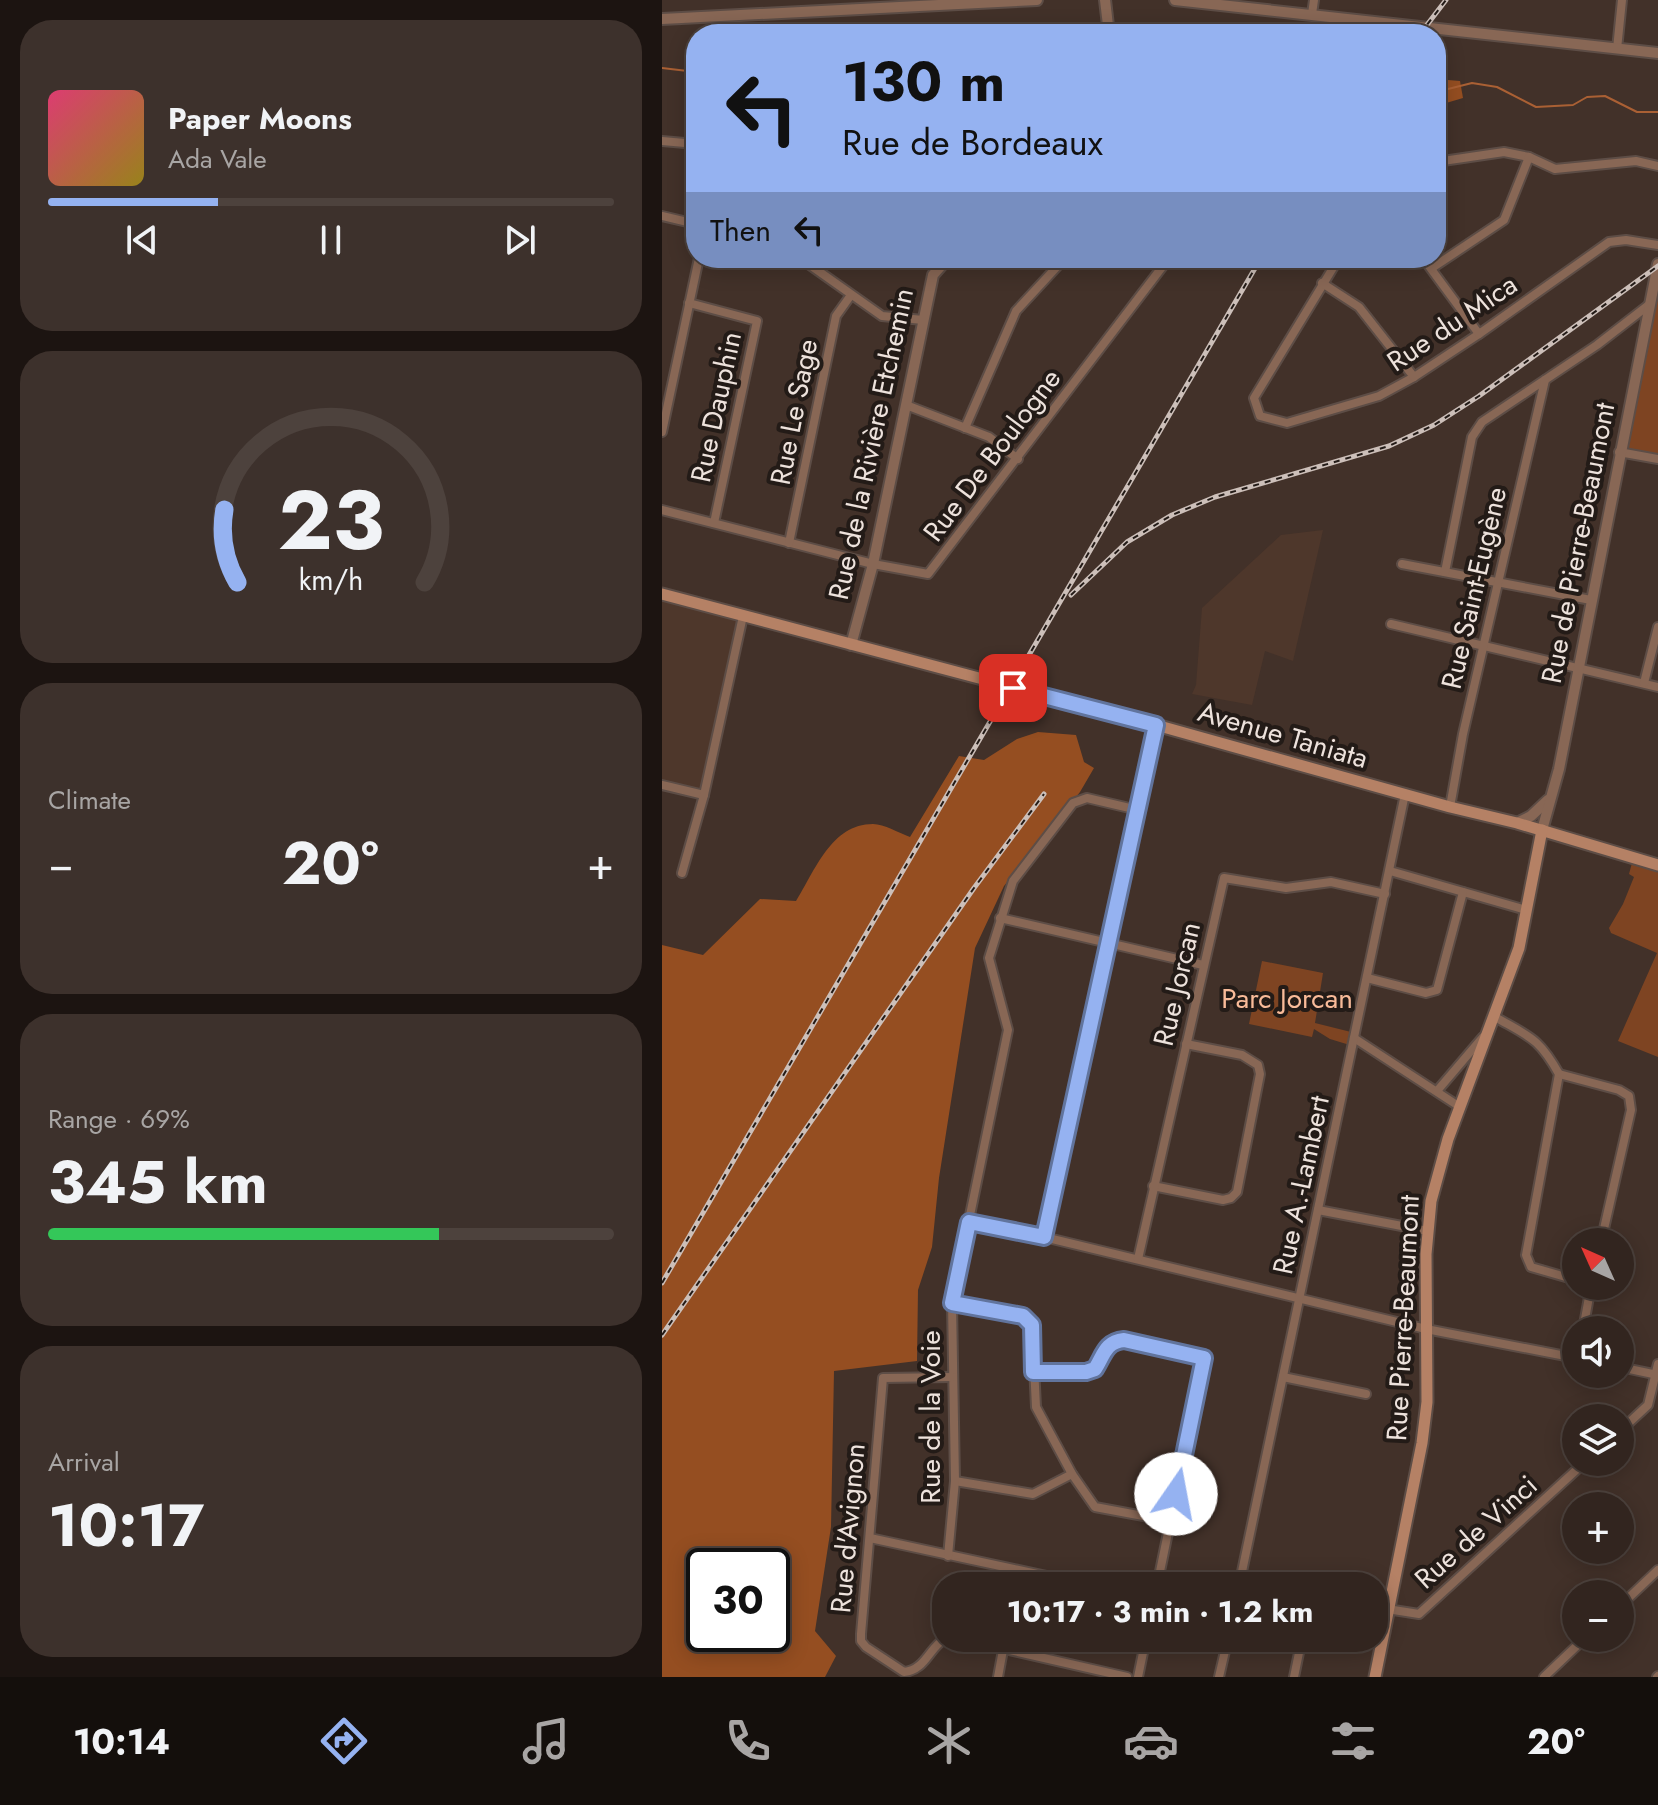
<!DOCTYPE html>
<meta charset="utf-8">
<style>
:root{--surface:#32251f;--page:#3d312c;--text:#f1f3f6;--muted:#a8a5a4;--line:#4d423d;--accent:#95b2f1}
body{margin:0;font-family:Jost,sans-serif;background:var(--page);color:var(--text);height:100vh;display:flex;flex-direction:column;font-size:30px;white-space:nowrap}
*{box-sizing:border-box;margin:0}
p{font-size:26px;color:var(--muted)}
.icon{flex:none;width:44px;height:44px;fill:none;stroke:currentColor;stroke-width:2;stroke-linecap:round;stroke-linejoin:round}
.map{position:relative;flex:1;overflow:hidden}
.sheet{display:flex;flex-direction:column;gap:20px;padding:20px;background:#1c1411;width:662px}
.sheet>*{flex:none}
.banner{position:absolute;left:24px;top:24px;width:760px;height:244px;border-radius:32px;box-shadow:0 4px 20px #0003,0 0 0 2px var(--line);background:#95b2f1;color:#111;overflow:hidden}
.needle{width:52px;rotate:315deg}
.fabs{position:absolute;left:900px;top:1228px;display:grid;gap:16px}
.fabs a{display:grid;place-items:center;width:72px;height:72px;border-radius:50%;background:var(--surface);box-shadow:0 4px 20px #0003,0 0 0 2px var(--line);font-size:40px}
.speed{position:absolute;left:24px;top:1548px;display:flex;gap:16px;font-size:40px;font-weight:700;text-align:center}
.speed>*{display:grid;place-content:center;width:104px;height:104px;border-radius:50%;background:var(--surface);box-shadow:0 4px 20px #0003,0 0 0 2px var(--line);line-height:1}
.speed .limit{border:4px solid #111;border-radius:12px;background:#fff;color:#111}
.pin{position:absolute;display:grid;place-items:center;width:68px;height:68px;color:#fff;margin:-34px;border-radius:16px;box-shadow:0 4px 12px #0006}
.me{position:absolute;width:88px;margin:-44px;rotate:12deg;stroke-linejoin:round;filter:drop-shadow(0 0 6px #0008)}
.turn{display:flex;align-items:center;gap:28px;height:168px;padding:0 24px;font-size:36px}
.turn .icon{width:104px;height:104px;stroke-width:2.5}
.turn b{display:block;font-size:56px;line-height:68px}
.then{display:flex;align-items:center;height:76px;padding:0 24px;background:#0003;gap:16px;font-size:30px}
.big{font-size:60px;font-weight:700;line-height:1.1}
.sheet .card{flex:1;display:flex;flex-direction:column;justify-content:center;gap:12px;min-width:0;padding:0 28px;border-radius:32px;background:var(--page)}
.sheet .dial{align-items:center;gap:0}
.dial svg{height:208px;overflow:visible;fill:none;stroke:var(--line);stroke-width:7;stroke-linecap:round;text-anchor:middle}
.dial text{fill:var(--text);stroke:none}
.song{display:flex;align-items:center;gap:24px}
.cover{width:96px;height:96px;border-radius:12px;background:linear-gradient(135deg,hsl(340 70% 55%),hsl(50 70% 35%))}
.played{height:8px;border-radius:4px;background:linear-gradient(90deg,var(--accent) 30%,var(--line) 30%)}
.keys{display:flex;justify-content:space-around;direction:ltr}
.heat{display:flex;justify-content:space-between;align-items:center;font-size:44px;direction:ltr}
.charge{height:12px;border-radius:6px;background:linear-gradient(90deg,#34c759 69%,var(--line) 0)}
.trip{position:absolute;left:270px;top:1572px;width:456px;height:80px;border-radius:32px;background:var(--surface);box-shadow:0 4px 20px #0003,0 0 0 2px var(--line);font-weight:700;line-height:80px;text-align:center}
.tab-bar{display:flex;height:128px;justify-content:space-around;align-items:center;background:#140f0c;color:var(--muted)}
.tab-bar .icon{width:56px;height:56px}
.tab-bar .active{color:var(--accent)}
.tab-bar b{font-size:36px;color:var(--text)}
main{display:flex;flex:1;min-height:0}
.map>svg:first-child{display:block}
</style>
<main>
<section class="sheet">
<div class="card">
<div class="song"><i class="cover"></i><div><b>Paper Moons</b><p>Ada Vale</p></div></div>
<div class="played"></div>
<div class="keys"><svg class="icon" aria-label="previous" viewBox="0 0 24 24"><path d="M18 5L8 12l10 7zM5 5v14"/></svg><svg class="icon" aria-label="pause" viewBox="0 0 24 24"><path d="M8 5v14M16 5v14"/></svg><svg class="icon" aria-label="next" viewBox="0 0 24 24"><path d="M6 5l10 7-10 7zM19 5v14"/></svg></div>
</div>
<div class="card dial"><svg viewBox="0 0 100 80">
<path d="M14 69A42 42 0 1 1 86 69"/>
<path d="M14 69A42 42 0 0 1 9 41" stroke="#95b2f1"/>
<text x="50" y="56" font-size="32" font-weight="700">23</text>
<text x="50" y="72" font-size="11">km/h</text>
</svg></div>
<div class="card"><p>Climate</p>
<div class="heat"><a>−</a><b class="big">20°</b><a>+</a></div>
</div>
<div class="card"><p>Range · 69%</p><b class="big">345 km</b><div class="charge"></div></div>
<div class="card"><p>Arrival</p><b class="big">10:17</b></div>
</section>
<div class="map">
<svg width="996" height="1677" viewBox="0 0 996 1677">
<rect width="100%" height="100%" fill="#423129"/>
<g fill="#4e372b">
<polygon points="661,530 631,661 603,651 590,705 530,694 534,685 540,608 619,535"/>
<polygon points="0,595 81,616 42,795 0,785"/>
</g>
<g fill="#7e4422">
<polygon points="996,286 996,459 957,452"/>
<polygon points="970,863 996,871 996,1057 956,1041 995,953 949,933 947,928 961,904 972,877 967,874"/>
<polygon points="600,961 661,973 653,1023 693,1033 691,1046 668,1039 652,1029 650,1037 587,1024"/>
</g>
<g fill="#954e21" fill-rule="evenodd">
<polygon points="774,79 798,81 801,98 774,106"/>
<path d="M376,732l38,3 8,27 10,6 -14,24 -76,94 -29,62 -36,230 -7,69 -14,43 -1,71 -83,10 -3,156 -16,104 21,25 -11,21h-163v-732l41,10 57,-56 36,2c19,-30 35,-77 77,-77 11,0 26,9 37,13l49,-81 25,4 33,-21zM42,1566h68v68h-68z"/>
</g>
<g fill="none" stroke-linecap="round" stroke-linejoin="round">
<g stroke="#aa6034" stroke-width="2">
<polyline points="0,68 34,72"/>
<polyline points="774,92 810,83 835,87 874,107 911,105 925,97 943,96 975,112 996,112"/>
</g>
<defs>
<g id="minor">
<polyline points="650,14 652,0"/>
<polyline points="955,49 960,0"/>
<polyline points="0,141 34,144"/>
<polyline points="774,162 842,152 867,157 893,169 974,161 996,166"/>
<polyline points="0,216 34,224"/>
<polyline points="138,258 220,316 261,320"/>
<polyline points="677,258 592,398 598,416 625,423 717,396 752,377 817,334 947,242 964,240 996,245"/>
<polyline points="761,258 817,334"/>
<polyline points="770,268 842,220 867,157"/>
<polyline points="660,283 697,307 752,377"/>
<polyline points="27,303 95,321 52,523"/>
<polyline points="244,405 327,437 356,459"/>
<polyline points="303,428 354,311 403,258"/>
<polyline points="0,432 37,258"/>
<polyline points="957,452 996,459"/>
<polyline points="0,510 211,564 266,574 507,258"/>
<polyline points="127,543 174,316 189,295"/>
<polyline points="740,564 929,600"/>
<polyline points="783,572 810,437 820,422 935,345 988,304"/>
<polyline points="729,624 996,687"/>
<polyline points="982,683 996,627"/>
<polyline points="0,785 42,795"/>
<polyline points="788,807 801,734 883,380"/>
<polyline points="728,871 864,910"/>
<polyline points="20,873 42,795 81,616"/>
<polyline points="338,918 541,965"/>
<polyline points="705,978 764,993 775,990 801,892"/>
<path d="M833,1017c35,20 44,21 64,57l-33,181 5,12 45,13"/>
<polyline points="692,1038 798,1107"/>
<polyline points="897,1074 957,1090 967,1096 969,1110 939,1242"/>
<polyline points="775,1091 821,1037"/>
<polyline points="491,1186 561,1200 569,1198 575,1192 598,1074 596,1065 580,1055 524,1044"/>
<polyline points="656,1210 766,1231"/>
<polyline points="307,1222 382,1237 764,1329 914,1358"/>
<polyline points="382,1237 494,725"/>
<polyline points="476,1259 562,878 624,888 669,882 723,894"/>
<polyline points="290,1303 361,1316 370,1325 374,1407 410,1474 433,1507 508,1521"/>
<polyline points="921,1330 929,1286"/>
<polyline points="958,1367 996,1375"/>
<path d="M371,1372h53l9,-3c9,-14 10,-27 29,-29l80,18 -47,228"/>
<polyline points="621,1377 704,1394"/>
<polyline points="958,1431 986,1405 996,1364"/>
<polyline points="293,1481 371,1494 410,1474"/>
<polyline points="208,1538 431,1586"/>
<polyline points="286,1556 293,1481 290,1303 346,1030 327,958 351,881 411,803 425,798 476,810"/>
<polyline points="577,1586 743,794"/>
<polyline points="712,1594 728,1596"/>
<polyline points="958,1606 996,1570"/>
<polyline points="725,1609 757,1614 923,1462"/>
<path d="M284,1638c-17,9 -20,32 -42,34l-38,-25 -5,-6v-7l22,-256 70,-1"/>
<polyline points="295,1638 465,1677"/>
<polyline points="336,1677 341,1650"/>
<polyline points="476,1677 484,1638"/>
<polyline points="557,1677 566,1638"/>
<polyline points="632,1677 640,1638"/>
<polyline points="882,1677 923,1638"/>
<polyline points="995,1677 996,1676"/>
</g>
<g id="tertiary">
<polyline points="443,0 447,34"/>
<polyline points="513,0 996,53"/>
<polyline points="0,19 375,0"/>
<polyline points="189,645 211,564 271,275 286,258"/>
<polyline points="855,823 869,816 886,800"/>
<polyline points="880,830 897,769 996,264"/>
</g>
<g id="secondary">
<polyline points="0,594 494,725 788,807 855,823 996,865"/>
<polyline points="713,1677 760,1443 765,1402 764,1254 769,1201 786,1139 857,948 880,830"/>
</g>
</defs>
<use href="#minor" stroke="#5d4d46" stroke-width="12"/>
<use href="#tertiary" stroke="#5d4d46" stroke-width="14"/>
<use href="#secondary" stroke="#5d4d46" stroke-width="15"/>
<use href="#minor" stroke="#886755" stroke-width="8"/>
<use href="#tertiary" stroke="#886755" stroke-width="10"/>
<use href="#secondary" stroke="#b58165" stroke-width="11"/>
<defs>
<g id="rail">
<polyline points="758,34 784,0"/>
<polyline points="409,595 465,542 510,515 553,497 727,446 772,425 817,396 996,266"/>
<polyline points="0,1283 599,258"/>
<polyline points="0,1335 312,888 382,794"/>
</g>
</defs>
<use href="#rail" stroke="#ccbfb9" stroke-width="5"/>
<use href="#rail" stroke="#231b17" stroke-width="2" stroke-dasharray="6" stroke-linecap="butt"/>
</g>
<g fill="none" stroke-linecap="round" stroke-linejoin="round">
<defs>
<path id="route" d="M351,688l143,37 -112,512 -75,-15 -17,81 71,13 9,9 1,47h53l9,-3c9,-14 10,-27 29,-29l80,18 -28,136"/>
</defs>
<use href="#route" stroke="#61749d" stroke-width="20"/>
<use href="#route" stroke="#95b2f1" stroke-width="14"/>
</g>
<g text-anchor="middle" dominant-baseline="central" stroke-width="8" stroke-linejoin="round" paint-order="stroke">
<g font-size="28" fill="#ede2dc" stroke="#231b17">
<text transform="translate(790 323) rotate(-34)">Rue du Mica</text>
<text transform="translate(54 407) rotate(-78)">Rue Dauphin</text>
<text transform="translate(132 412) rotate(-79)">Rue Le Sage</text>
<text transform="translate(209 444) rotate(-78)">Rue de la Rivière Etchemin</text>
<text transform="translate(330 455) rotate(-53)">Rue De Boulogne</text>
<text transform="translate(916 543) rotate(-79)">Rue de Pierre-Beaumont</text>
<text transform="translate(812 588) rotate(-77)">Rue Saint-Eugène</text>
<text transform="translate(621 735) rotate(16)">Avenue Taniata</text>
<text transform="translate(515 984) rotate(-77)">Rue Jorcan</text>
<text transform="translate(639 1185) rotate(-78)">Rue A.-Lambert</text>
<text transform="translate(741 1318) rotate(-87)">Rue Pierre-Beaumont</text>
<text transform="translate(268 1417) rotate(-90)">Rue de la Voie</text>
<text transform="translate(186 1528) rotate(-85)">Rue d'Avignon</text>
<text transform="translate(814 1532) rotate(-42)">Rue de Vinci</text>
</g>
<g font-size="28" fill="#f9bb99" stroke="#231b17">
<text x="625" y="998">Parc Jorcan</text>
</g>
</g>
</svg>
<div class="fabs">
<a><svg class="needle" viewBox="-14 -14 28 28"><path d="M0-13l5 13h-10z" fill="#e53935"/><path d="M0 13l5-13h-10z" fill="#a8a5a4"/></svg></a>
<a><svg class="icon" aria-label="sound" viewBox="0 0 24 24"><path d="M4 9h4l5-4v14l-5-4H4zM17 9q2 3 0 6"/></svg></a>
<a><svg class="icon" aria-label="layers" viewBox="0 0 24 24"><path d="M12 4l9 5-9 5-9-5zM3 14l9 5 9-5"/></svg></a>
<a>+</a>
<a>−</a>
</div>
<div class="speed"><div class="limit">30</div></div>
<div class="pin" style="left:351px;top:688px;background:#d93025"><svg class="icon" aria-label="arrive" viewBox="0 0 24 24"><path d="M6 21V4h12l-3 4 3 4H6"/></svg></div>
<svg class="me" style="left:514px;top:1494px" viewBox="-20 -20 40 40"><circle r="19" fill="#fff"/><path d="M0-13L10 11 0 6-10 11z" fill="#95b2f1"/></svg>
<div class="trip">10:17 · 3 min · 1.2 km</div>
<div class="banner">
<div class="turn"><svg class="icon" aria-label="left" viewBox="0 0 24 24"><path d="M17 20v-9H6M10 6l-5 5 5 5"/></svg><div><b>130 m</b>Rue de Bordeaux</div></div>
<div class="then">Then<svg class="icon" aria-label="left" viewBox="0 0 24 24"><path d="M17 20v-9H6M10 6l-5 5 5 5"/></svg></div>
</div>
</div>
</main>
<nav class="tab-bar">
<b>10:14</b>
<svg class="icon active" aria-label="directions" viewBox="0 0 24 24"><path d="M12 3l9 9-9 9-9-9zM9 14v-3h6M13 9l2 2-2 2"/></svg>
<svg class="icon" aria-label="music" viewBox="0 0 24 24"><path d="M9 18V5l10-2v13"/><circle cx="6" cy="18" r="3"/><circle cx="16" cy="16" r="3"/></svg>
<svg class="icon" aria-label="phone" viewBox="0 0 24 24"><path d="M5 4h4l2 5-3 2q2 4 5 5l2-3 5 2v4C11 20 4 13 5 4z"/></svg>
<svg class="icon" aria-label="climate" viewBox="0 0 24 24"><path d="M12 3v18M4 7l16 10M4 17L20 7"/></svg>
<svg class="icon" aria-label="car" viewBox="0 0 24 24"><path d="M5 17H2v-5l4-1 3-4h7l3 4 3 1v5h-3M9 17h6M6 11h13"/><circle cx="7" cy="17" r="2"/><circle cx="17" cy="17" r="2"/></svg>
<svg class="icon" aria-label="filters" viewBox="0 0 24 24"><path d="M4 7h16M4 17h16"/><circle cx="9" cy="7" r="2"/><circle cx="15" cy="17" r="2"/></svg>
<b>20°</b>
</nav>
